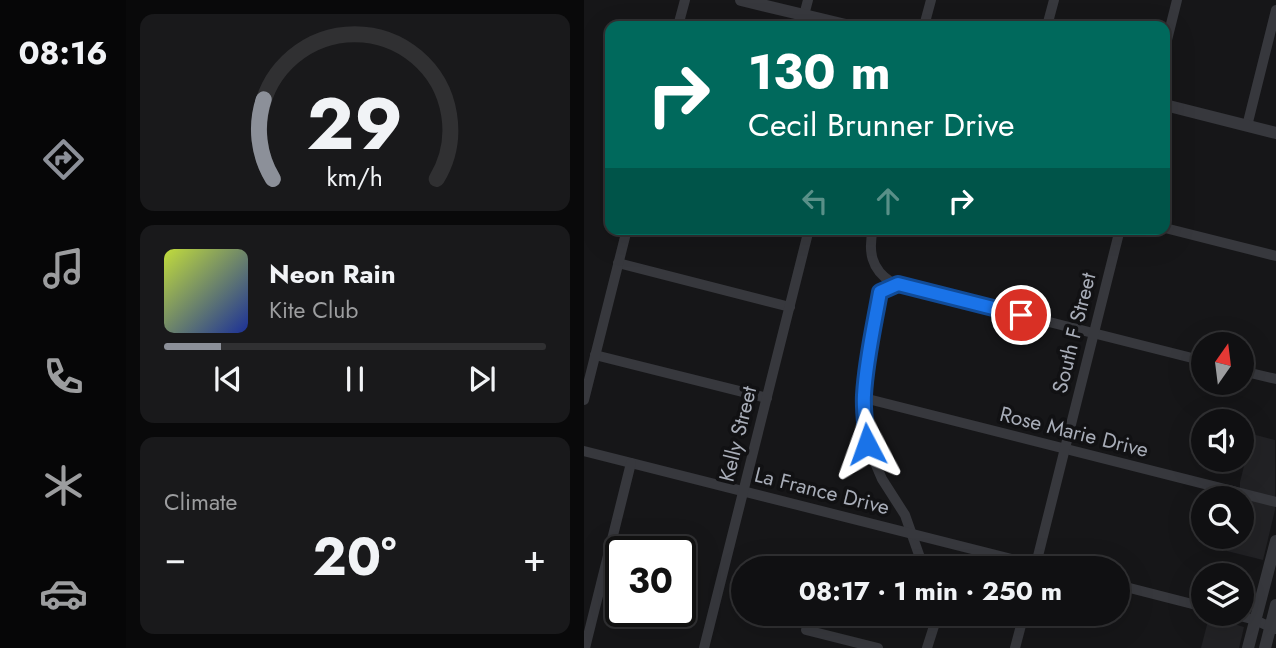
<!DOCTYPE html>
<meta charset="utf-8">
<style>
:root{--surface:#101012;--page:#19191b;--text:#f1f3f6;--muted:#9c9d9f;--line:#303032;--accent:#8c9099}
body{margin:0;font-family:Jost,sans-serif;background:var(--page);color:var(--text);height:100vh;display:flex;flex-direction:column;font-size:26px;white-space:nowrap}
*{box-sizing:border-box;margin:0}
p{font-size:23px;color:var(--muted)}
.icon{flex:none;width:38px;height:38px;fill:none;stroke:currentColor;stroke-width:2;stroke-linecap:round;stroke-linejoin:round}
.map{position:relative;flex:1;overflow:hidden}
.side{display:flex;flex-direction:column;gap:14px;padding:14px;background:#09090a;width:458px}
.side>*{flex:none}
.hud{position:absolute;left:21px;top:21px;width:565px;height:214px;border-radius:14px;box-shadow:0 7px 28px #0002,0 0 0 2px var(--line);background:#00695c;color:#fff;overflow:hidden}
.needle{width:46px;rotate:14deg}
.buttons{position:absolute;left:607px;top:332px;display:grid;gap:14px}
.buttons a{display:grid;place-items:center;width:63px;height:63px;border-radius:50%;background:var(--surface);box-shadow:0 7px 28px #0002,0 0 0 2px var(--line);font-size:35px}
.speed{position:absolute;left:21px;top:536px;display:flex;gap:14px;font-size:35px;font-weight:700;text-align:center}
.speed>*{display:grid;place-content:center;width:91px;height:91px;border-radius:50%;background:var(--surface);box-shadow:0 7px 28px #0002,0 0 0 2px var(--line);line-height:1}
.speed .limit{border:4px solid #111;border-radius:10px;background:#fff;color:#111}
.pin{position:absolute;display:grid;place-items:center;width:60px;height:60px;color:#fff;margin:-30px;border:4px solid #fff;border-radius:50%;box-shadow:0 2px 7px #0007}
.me{position:absolute;width:77px;margin:-38px;rotate:356deg;stroke-linejoin:round;filter:drop-shadow(0 0 5px #0008)}
.turn{display:flex;align-items:center;gap:24px;height:147px;padding:0 28px;font-size:32px}
.turn .icon{width:91px;height:91px;stroke-width:2.5}
.turn b{display:block;font-size:49px;line-height:60px}
.lanes{display:flex;align-items:center;height:66px;padding:0 28px;background:#0003;justify-content:center;gap:35px;direction:ltr}
.lanes .off{opacity:.35}
.big{font-size:52px;font-weight:700;line-height:1.1}
.side .widget{flex:1;display:flex;flex-direction:column;justify-content:center;gap:10px;min-width:0;padding:0 24px;border-radius:14px;background:var(--page)}
.side .dial{align-items:center;gap:0}
.dial svg{height:182px;overflow:visible;fill:none;stroke:var(--line);stroke-width:7;stroke-linecap:round;text-anchor:middle}
.dial text{fill:var(--text);stroke:none}
.song{display:flex;align-items:center;gap:21px}
.cover{width:84px;height:84px;border-radius:10px;background:linear-gradient(135deg,hsl(70 70% 55%),hsl(230 70% 35%))}
.played{height:7px;border-radius:4px;background:linear-gradient(90deg,var(--accent) 15%,var(--line) 15%)}
.keys{display:flex;justify-content:space-around;direction:ltr}
.heat{display:flex;justify-content:space-between;align-items:center;font-size:38px;direction:ltr}
.trip{position:absolute;left:147px;top:556px;width:399px;height:70px;border-radius:35px;background:var(--surface);box-shadow:0 7px 28px #0002,0 0 0 2px var(--line);font-weight:700;line-height:70px;text-align:center}
main{display:flex;flex:1;min-height:0}
.tab-bar{display:flex;flex-direction:column;width:126px;justify-content:space-around;align-items:center;background:#060607;color:var(--muted)}
.tab-bar .icon{width:49px;height:49px}
.tab-bar .selected{color:var(--accent)}
.tab-bar b{font-size:32px;color:var(--text)}
.map>svg:first-child{display:block}
</style>
<main>
<nav class="tab-bar">
<b>08:16</b>
<svg class="icon selected" aria-label="directions" viewBox="0 0 24 24"><path d="M12 3l9 9-9 9-9-9zM9 14v-3h6M13 9l2 2-2 2"/></svg>
<svg class="icon" aria-label="music" viewBox="0 0 24 24"><path d="M9 18V5l10-2v13"/><circle cx="6" cy="18" r="3"/><circle cx="16" cy="16" r="3"/></svg>
<svg class="icon" aria-label="phone" viewBox="0 0 24 24"><path d="M5 4h4l2 5-3 2q2 4 5 5l2-3 5 2v4C11 20 4 13 5 4z"/></svg>
<svg class="icon" aria-label="climate" viewBox="0 0 24 24"><path d="M12 3v18M4 7l16 10M4 17L20 7"/></svg>
<svg class="icon" aria-label="car" viewBox="0 0 24 24"><path d="M5 17H2v-5l4-1 3-4h7l3 4 3 1v5h-3M9 17h6M6 11h13"/><circle cx="7" cy="17" r="2"/><circle cx="17" cy="17" r="2"/></svg>
</nav>
<section class="side">
<div class="widget dial"><svg viewBox="0 0 100 80">
<path d="M14 69A42 42 0 1 1 86 69"/>
<path d="M14 69A42 42 0 0 1 10 34" stroke="#8c9099"/>
<text x="50" y="56" font-size="32" font-weight="700">29</text>
<text x="50" y="72" font-size="11">km/h</text>
</svg></div>
<div class="widget">
<div class="song"><i class="cover"></i><div><b>Neon Rain</b><p>Kite Club</p></div></div>
<div class="played"></div>
<div class="keys"><svg class="icon" aria-label="previous" viewBox="0 0 24 24"><path d="M18 5L8 12l10 7zM5 5v14"/></svg><svg class="icon" aria-label="pause" viewBox="0 0 24 24"><path d="M8 5v14M16 5v14"/></svg><svg class="icon" aria-label="next" viewBox="0 0 24 24"><path d="M6 5l10 7-10 7zM19 5v14"/></svg></div>
</div>
<div class="widget"><p>Climate</p>
<div class="heat"><a>−</a><b class="big">20°</b><a>+</a></div>
</div>
</section>
<div class="map">
<svg width="692" height="648" viewBox="0 0 692 648">
<rect width="100%" height="100%" fill="#161618"/>
<g fill="#222225">
<polygon points="668,434 691,440 691,510 679,560 643,551 646,537 658,537 658,499 656,499 656,482"/>
<polygon points="625,617 660,627 655,648 617,648"/>
</g>
<g fill="none" stroke-linecap="round" stroke-linejoin="round">
<g stroke="#37383d" stroke-width="10">
<polyline points="220,15 224,0"/>
<polyline points="94,26 101,0"/>
<polyline points="340,26 347,0"/>
<polyline points="463,26 470,0"/>
<polyline points="581,48 593,0"/>
<polyline points="663,126 692,10"/>
<polyline points="581,228 692,256"/>
<path d="M289,229c-5,22 -2,40 18,53l313,79"/>
<polyline points="34,263 206,307"/>
<polyline points="314,284 296,292 283,359 280,398 283,444 298,479 321,515 340,569"/>
<polyline points="11,355 183,398"/>
<polyline points="658,371 692,379"/>
<polyline points="280,398 692,502"/>
<polyline points="0,400 43,229"/>
<polyline points="0,451 467,569"/>
<polyline points="451,568 536,229"/>
<polyline points="534,585 620,607"/>
<polyline points="649,614 671,620 691,629"/>
<polyline points="222,630 294,648"/>
<polyline points="1,648 47,463"/>
<polyline points="120,648 225,229"/>
<polyline points="343,648 350,626 351,614"/>
<polyline points="431,648 440,614"/>
</g>
<g stroke="#37383d" stroke-width="12">
<polyline points="157,0 266,26"/>
<polyline points="581,105 692,133"/>
<polyline points="664,648 692,541"/>
<polyline points="681,648 692,605"/>
</g>
</g>
<g fill="none" stroke-linecap="round" stroke-linejoin="round">
<defs>
<path id="route" d="M283,444c-1,-16 -4,-33 -3,-49 2,-35 10,-69 16,-103l18,-8 123,31"/>
</defs>
<use href="#route" stroke="#114b97" stroke-width="18"/>
<use href="#route" stroke="#1a73e8" stroke-width="12"/>
</g>
<g text-anchor="middle" dominant-baseline="central" stroke-width="7" stroke-linejoin="round" paint-order="stroke">
<g font-size="21" fill="#a8adb8" stroke="#111113">
<text transform="translate(490 333) rotate(-76)">South F Street</text>
<text transform="translate(490 432) rotate(14)">Rose Marie Drive</text>
<text transform="translate(154 434) rotate(-76)">Kelly Street</text>
<text transform="translate(238 491) rotate(14)">La France Drive</text>
</g>
</g>
</svg>
<div class="buttons">
<a><svg class="needle" viewBox="-14 -14 28 28"><path d="M0-13l5 13h-10z" fill="#e53935"/><path d="M0 13l5-13h-10z" fill="#9c9d9f"/></svg></a>
<a><svg class="icon" aria-label="sound" viewBox="0 0 24 24"><path d="M4 9h4l5-4v14l-5-4H4zM17 9q2 3 0 6"/></svg></a>
<a><svg class="icon" aria-label="search" viewBox="0 0 24 24"><circle cx="10" cy="10" r="6"/><path d="M15 15l6 6"/></svg></a>
<a><svg class="icon" aria-label="layers" viewBox="0 0 24 24"><path d="M12 4l9 5-9 5-9-5zM3 14l9 5 9-5"/></svg></a>
</div>
<div class="speed"><div class="limit">30</div></div>
<div class="pin" style="left:437px;top:315px;background:#d93025"><svg class="icon" aria-label="arrive" viewBox="0 0 24 24"><path d="M6 21V4h12l-3 4 3 4H6"/></svg></div>
<svg class="me" style="left:283px;top:444px" viewBox="-20 -20 40 40"><path d="M0-17L14 15 0 8-14 15z" fill="#1a73e8" stroke="#fff" stroke-width="4"/></svg>
<div class="trip">08:17 · 1 min · 250 m</div>
<div class="hud">
<div class="turn"><svg class="icon" aria-label="right" viewBox="0 0 24 24"><path d="M7 20v-9h11M14 6l5 5-5 5"/></svg><div><b>130 m</b>Cecil Brunner Drive</div></div>
<div class="lanes"><svg class="icon off" aria-label="left" viewBox="0 0 24 24"><path d="M17 20v-9H6M10 6l-5 5 5 5"/></svg><svg class="icon off" aria-label="ahead" viewBox="0 0 24 24"><path d="M12 20V5M6 11l6-6 6 6"/></svg><svg class="icon" aria-label="right" viewBox="0 0 24 24"><path d="M7 20v-9h11M14 6l5 5-5 5"/></svg></div>
</div>
</div>
</main>
